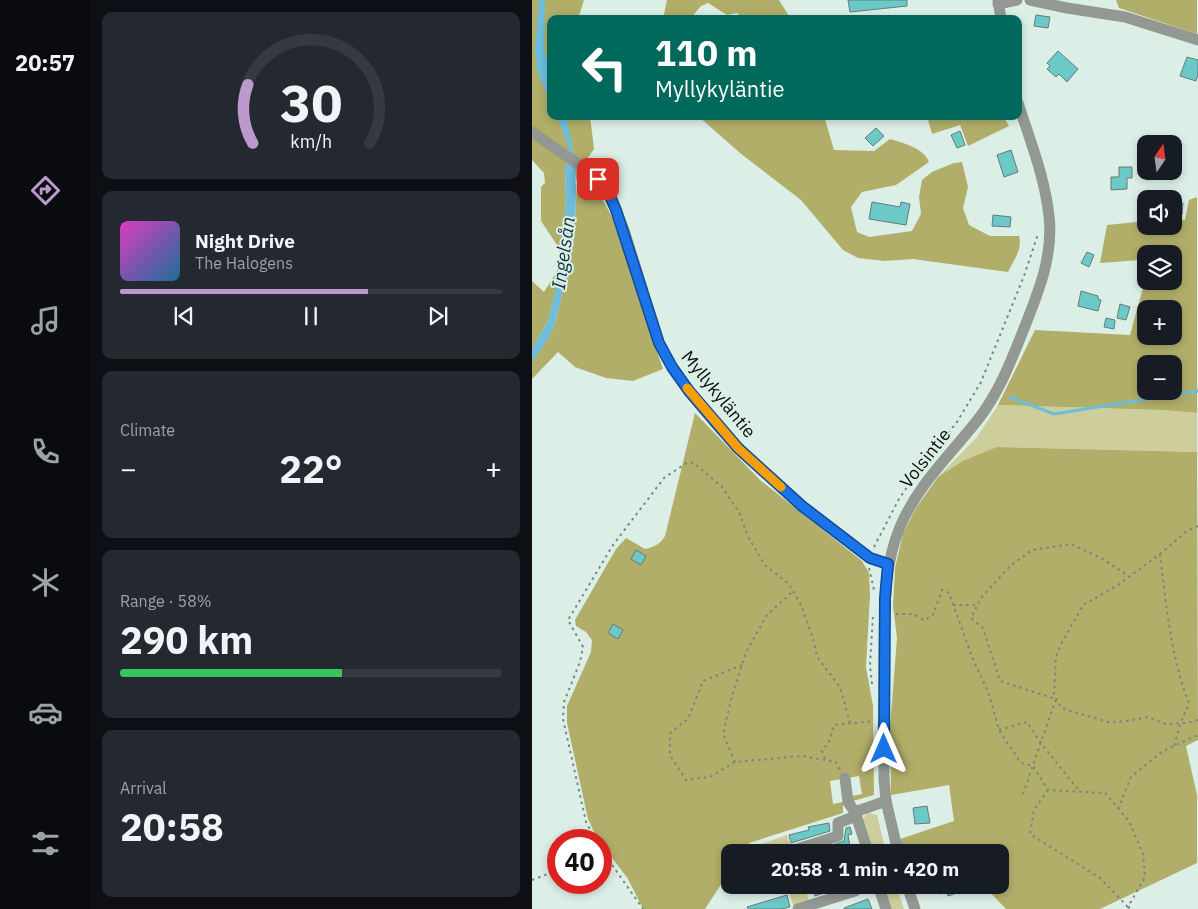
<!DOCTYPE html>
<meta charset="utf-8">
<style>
:root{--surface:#171b24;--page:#242831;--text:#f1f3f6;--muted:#9ea1a6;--line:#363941;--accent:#bb99cd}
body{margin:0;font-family:"IBM Plex Sans",sans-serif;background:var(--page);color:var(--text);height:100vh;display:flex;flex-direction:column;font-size:19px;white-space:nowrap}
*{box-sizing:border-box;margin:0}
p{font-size:16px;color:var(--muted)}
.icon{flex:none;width:28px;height:28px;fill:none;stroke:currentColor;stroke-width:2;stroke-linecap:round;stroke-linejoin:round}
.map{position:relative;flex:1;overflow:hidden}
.sheet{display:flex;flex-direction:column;gap:12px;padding:12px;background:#0d0f14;width:442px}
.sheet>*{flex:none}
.banner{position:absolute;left:15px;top:15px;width:475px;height:105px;border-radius:10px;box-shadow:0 2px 8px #0003;background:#00695c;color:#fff;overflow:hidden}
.needle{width:32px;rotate:13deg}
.fabs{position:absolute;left:605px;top:135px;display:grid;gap:10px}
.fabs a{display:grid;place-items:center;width:45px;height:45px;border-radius:10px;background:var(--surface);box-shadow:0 2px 8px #0003;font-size:25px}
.speed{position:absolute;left:15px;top:829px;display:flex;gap:10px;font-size:25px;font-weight:700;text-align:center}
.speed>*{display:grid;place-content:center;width:65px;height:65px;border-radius:50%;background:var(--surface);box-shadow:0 2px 8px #0003;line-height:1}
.speed .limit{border:8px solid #d22;background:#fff;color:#111}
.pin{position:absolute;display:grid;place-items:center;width:42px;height:42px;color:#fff;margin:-21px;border-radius:10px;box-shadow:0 2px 8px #0006}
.me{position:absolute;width:55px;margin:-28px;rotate:0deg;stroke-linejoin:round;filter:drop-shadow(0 0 4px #0008)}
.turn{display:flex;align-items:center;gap:18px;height:105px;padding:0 25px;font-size:22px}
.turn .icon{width:65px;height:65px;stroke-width:2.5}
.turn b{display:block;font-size:35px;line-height:42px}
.big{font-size:38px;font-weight:700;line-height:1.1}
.sheet .card{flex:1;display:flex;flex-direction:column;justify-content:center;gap:8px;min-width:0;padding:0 18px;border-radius:10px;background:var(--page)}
.sheet .dial{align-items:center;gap:0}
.dial svg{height:130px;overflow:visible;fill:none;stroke:var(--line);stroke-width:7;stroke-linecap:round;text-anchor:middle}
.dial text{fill:var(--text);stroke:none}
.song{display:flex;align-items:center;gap:15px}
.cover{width:60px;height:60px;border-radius:8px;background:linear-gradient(135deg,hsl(310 70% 55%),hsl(200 70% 35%))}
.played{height:5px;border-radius:2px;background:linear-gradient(90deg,var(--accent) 65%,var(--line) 65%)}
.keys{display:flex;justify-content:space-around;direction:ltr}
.heat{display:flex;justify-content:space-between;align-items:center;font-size:28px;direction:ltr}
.charge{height:8px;border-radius:4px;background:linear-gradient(90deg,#34c759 58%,var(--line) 0)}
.trip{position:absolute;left:189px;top:844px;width:288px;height:50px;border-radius:10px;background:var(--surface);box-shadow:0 2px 8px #0003;font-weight:700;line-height:50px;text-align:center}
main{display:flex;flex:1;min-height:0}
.dock{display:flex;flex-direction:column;width:90px;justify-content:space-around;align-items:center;background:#090b0e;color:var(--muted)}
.dock .icon{width:35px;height:35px}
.dock .selected{color:var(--accent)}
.dock b{font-size:22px;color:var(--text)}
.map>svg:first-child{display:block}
</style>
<main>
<nav class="dock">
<b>20:57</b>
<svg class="icon selected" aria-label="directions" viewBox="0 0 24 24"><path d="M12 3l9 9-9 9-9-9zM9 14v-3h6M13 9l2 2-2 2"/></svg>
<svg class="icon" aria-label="music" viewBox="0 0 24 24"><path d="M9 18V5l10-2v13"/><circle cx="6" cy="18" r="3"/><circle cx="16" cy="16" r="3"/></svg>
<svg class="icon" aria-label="phone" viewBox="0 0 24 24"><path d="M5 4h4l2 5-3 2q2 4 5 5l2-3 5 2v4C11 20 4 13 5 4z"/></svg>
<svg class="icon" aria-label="climate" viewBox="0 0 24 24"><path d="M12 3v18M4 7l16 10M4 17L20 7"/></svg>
<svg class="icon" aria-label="car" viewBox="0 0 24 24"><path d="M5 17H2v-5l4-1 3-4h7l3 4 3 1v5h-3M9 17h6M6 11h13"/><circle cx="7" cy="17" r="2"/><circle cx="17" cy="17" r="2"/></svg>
<svg class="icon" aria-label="filters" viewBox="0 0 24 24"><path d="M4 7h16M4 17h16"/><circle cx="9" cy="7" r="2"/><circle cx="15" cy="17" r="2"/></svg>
</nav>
<section class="sheet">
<div class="card dial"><svg viewBox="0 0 100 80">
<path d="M14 69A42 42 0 1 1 86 69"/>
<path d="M14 69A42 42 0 0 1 11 33" stroke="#bb99cd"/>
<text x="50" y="56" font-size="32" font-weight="700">30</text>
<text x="50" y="72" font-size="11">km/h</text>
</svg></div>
<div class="card">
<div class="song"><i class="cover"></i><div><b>Night Drive</b><p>The Halogens</p></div></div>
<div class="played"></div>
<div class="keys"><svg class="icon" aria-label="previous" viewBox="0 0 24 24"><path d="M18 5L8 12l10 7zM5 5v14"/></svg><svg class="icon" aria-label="pause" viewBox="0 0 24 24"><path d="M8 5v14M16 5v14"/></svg><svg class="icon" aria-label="next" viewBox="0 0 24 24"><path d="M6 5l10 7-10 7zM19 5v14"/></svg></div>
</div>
<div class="card"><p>Climate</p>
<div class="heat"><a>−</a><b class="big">22°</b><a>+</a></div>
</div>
<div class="card"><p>Range · 58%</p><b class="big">290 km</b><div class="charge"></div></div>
<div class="card"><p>Arrival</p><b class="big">20:58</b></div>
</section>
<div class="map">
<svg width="666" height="909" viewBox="0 0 666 909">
<rect width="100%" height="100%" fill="#dcefe6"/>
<g fill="#cecd9c">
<polygon points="466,405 629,410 665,413 665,452 465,447 406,477 445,437"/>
<polygon points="336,813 345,815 354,852 340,852 331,822 331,818"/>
<polygon points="255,835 259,847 243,852 233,852 230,844"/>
<polygon points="350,885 364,885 372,909 358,909"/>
<polygon points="273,888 278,903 262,908 257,893"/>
</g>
<g fill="#b1ae6a" fill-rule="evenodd">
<path d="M0,0h52l-6,19h-27v97h39l4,33 -16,23c16,13 25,27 34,45l51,152 -30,12 -27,-3 -31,-11 -17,-15 -26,27v-17l18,-27 6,-16 13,-56 5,-26 3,-54 -3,-16 -9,2 1,26 -2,65 -16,61 -16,28v-68l12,11 13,-21 2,-23 -18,-27v-34l4,-4 -1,-10 -12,-13z"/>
<polygon points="135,0 247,0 257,16 264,19 212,19 205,13 195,15 176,3 169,6 158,19 131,19"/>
<polygon points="584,0 665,0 665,34 587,8"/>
<path d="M166,116h126l10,34 40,1 16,-12c13,4 34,9 39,23l-33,23 -34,7 -11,15 6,25 12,5 43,-6 9,-17 -2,-17 3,-17 10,-8 22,-9 8,-1 6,25 -5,21 6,17 21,11h29c4,13 -6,25 -11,36l-95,-13 -29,2 -26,-3 -15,-8 -42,-50 -61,-47z"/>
<polygon points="395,116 471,116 477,126 436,146 428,125 400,134"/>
<path d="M665,197v216l-36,-3 -163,-5 37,-75 95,5 16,-58v4h27v-27h-27v15l-6,-9 -40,3 7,-38 39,-4v5h27v-7l12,1 4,-20zM614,309h27v27h-27zM614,364h27v27h-27z"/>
<path d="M163,413l65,67 102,81 7,12 1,22 -4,72 7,39 1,89 -21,6 -1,-5 10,-2 -3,-18 -29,5 3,23 10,-2v11l-94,30 -6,9h-13l-1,20 -24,37h-62l-15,-30 -27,-36v-3h-3l-10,-21 -21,-96v-17l24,-54 1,-12 -6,-8 -10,-6 -1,-6 41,-71 10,-11 19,11c10,-2 15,-5 20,-13z"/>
<polygon points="465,447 665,452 666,740 654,746 665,795 665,863 568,909 474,909 451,885 468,885 468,852 372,852 368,839 422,821 417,785 359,795 358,727 365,638 361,606 363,568 371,534 384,508 406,477 431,461"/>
</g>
<g fill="#6dbddc">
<polygon points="7,0 13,0 12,50 19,76 19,104 5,71 3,49"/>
<path d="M25,116h9c15,61 12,109 -2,169 -4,17 -7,33 -13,48 -5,10 -13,20 -19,29v-13l16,-28 15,-61 3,-65 -1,-26 4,-21z"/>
</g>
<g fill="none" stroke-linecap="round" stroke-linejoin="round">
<polyline stroke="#6dbddc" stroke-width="3" points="478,397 522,414 666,391"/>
</g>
<g fill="#6bc9c8" stroke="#677a7a">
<polygon points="316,0 375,0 375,6 318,12"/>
<polygon points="504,15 518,17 516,28 502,26"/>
<polygon points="526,51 546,69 535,82 527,74 524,77 515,69 518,66 515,63"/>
<polygon points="655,57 666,60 666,75 664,81 648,76"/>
<polygon points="344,128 352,136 341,146 333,138"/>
<polygon points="428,131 433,145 425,148 419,135"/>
<polygon points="479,150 486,172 472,177 465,155"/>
<polygon points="587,167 600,167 600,178 595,178 595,189 579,190 579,177 587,177"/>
<polygon points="340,202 368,207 369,202 378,204 374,225 337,219"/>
<polygon points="641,202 651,203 650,215 641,213"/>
<polygon points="461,215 479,217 478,227 460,226"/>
<polygon points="555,252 562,255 557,267 549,263"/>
<polygon points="549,291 566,296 566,299 569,300 566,311 546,306"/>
<polygon points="588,304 598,307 594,320 585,318"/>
<polygon points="574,318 583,320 582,329 572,327"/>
<polygon points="104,550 114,556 109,565 99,559"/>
<polygon points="81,624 91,630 86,639 76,633"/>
<polygon points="395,806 398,823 383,824 381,808"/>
<polygon points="297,823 298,831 259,843 257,835 277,830 276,827"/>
<polygon points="318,827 320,834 316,835 319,852 293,852 292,848 312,841 314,828"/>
<polygon points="287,885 315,885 283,896 280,887"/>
<polygon points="404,885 444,885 444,886 416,896 415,892 408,894"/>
<polygon points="255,895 258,907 249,909 216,909 215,907"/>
<polygon points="336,899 340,909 312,909 312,908"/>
</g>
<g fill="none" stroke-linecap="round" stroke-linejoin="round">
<g stroke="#798680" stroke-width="2" stroke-dasharray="2.5 4" stroke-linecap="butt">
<polyline points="666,526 655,531 628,554 586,585 551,605 529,644 524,657 522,694 529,708 576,722 596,721 615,717 634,724 654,723 666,720"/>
<polyline points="342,547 367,499 384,474 425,422 449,382 492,276 506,234"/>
<path d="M628,554c6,50 11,103 29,150l-9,20 -6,22"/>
<polyline points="337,568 342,590"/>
<polyline points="421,605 445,605"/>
<polyline points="364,614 381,614 392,620 401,615 410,590 417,593 440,657 457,694 467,730 489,763 501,766 516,790 573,793 597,821 611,854 613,877 596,907 600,909"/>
<polyline points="210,665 171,681 156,719 138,733 138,755 154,780 178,777 203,762 270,756 304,762 308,770"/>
<polyline points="340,684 338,665 341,617"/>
<polyline points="467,730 495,722 508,742 548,792"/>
<polyline points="293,759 290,751 297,742 302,725 342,721"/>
<polyline points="203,762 191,734 200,696 214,652 235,615 260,592"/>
<polyline points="516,790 502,810 498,834 568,878 596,907"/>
<polyline points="491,794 524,699 468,681 451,628 439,618 449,598 478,566 500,550 539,544 569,558 597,576"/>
<polyline points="586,809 599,777 631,751 666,735"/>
<polyline points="64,840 54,822 31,719 32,702 48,662 51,647 36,620 81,545 132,478 156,462 162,463 190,487 208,514 216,537 233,565 257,584 269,605 281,638 285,657 308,687 318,723"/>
<polyline points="69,849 111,909"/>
<polyline points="69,860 75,858"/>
<polyline points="0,880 26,870"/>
</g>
<g stroke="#949892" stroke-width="11">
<polyline points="466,0 469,19"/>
<polyline points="498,0 535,8 593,17 666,40"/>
<polyline points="466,4 485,0"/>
<polyline points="0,132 59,173 73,187 84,210 92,230 127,343 140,367 157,391 184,424 206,448 270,506 338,558 356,564"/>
<polyline points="313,778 316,802 323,812"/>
<polyline points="256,852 306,836 306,823 324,816"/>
<polyline points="336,852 323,812 354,801"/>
<path d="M366,852l-12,-51 -2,-22c0,-39 0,-78 0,-118 1,-45 -2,-91 16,-134 18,-43 52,-74 80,-110 18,-24 30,-53 41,-81 15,-38 33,-78 28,-120 -4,-38 -19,-76 -31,-113"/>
<polyline points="346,885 354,909"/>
<polyline points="375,885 383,909"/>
<polyline points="266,909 323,891 322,885"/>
</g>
</g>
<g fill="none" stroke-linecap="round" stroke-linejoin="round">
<defs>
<polyline id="route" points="66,179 78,196 84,210 127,343 140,367 157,391 206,448 270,506 338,558 356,564 353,598 352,749"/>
</defs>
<use href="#route" stroke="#114b97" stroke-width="12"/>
<use href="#route" stroke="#1a73e8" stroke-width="9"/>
<polyline stroke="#f59e0b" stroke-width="9" points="155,388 206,448 249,487"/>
</g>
<g text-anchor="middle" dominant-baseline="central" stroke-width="4" stroke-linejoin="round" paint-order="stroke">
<g font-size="18" fill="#0a100d" stroke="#dcefe6">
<text transform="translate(187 394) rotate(51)">Myllykyläntie</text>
<text transform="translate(393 458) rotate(-52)">Volsintie</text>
</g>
<g font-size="19" font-style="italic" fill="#103643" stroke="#dcefe6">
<text transform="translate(31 253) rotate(-82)">Ingelsån</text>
</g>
</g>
</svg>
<div class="fabs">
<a><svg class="needle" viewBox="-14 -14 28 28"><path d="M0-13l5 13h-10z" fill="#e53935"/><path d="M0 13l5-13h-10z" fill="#9ea1a6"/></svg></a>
<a><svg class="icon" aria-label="sound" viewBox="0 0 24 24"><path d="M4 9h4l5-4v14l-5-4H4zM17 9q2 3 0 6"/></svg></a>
<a><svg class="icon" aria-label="layers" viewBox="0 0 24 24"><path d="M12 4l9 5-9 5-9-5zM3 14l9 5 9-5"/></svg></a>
<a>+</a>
<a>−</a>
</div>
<div class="speed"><div class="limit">40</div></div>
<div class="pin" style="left:66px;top:179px;background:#d93025"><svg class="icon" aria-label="arrive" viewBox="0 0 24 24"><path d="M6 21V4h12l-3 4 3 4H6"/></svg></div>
<svg class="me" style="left:352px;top:749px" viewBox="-20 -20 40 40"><path d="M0-17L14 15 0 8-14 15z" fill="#1a73e8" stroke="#fff" stroke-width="4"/></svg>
<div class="trip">20:58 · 1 min · 420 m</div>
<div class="banner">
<div class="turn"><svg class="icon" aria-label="left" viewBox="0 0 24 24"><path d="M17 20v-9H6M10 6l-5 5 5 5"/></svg><div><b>110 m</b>Myllykyläntie</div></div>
</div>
</div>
</main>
